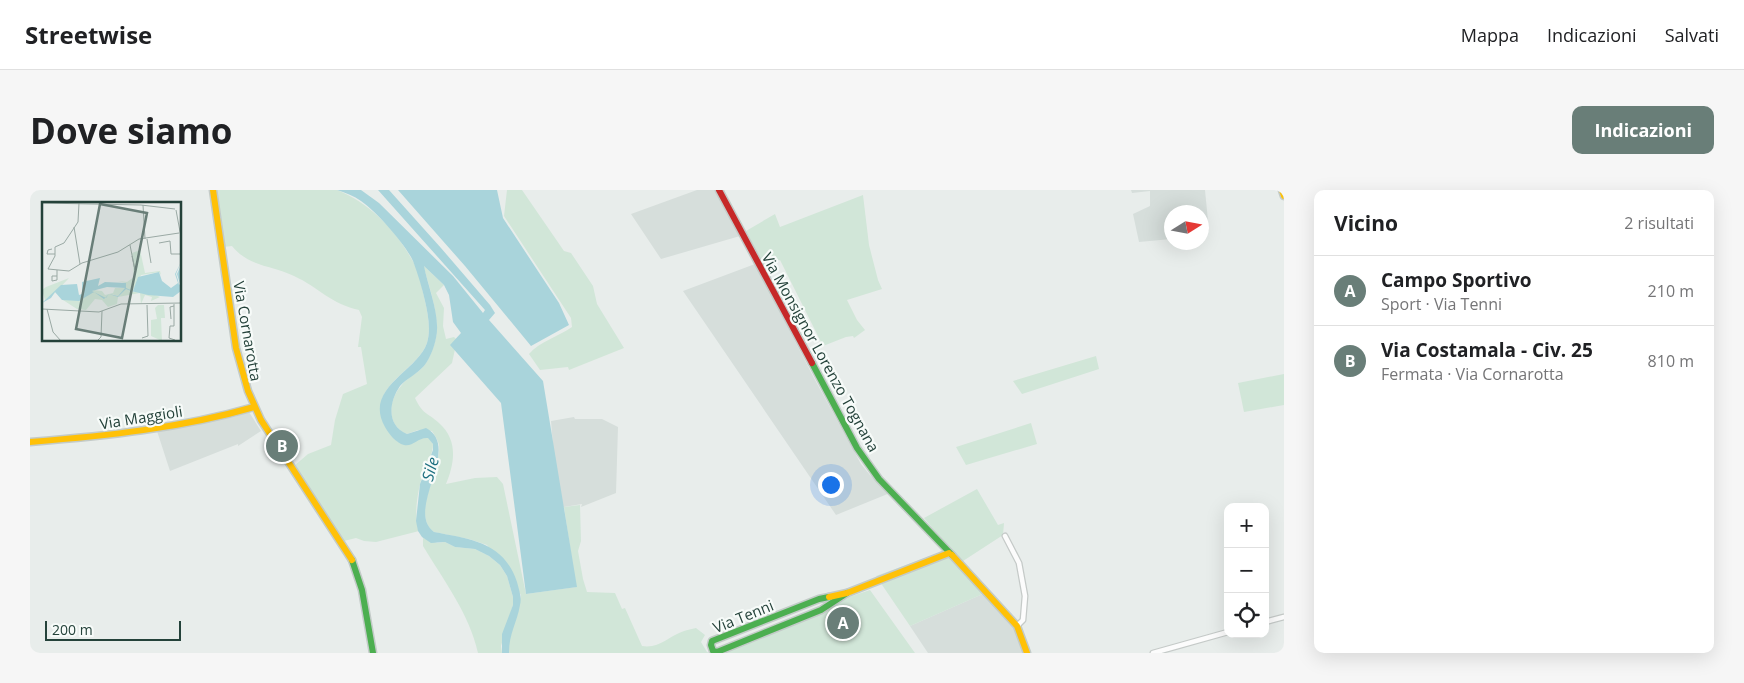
<!DOCTYPE html>
<html lang="it">
<head>
<meta charset="utf-8">
<style>
  :root { --surface:#fff; --page:#f6f6f6; --text:#202124; --muted:#757577; --line:#e0e0e0; --accent:#697e78 }
  body { margin:0; font-family:"Open Sans",sans-serif; background:var(--page); color:var(--text) }
  .controls { position:absolute; right:15px; bottom:15px; display:grid; overflow:hidden; border-radius:10px; box-shadow:0 5px 20px #0002 }
  .controls button { width:45px; height:45px; display:grid; place-items:center; padding:0; border:0; border-bottom:1px solid var(--line); background:var(--surface); color:var(--text); font:25px sans-serif }
  .compass { position:absolute; left:1134px; top:15px; width:45px; height:45px; border-radius:50%; background:var(--surface); box-shadow:0 5px 20px #0002; rotate:79deg }
  .scale { position:absolute; left:15px; bottom:12px; width:136px; box-sizing:border-box; padding-left:5px; border:2px solid #24423a; border-top:0; font-size:14px; line-height:18px; white-space:nowrap; color:#24423a; -webkit-text-stroke:4px #f7fbf9; paint-order:stroke }
  .you { position:absolute; left:800px; top:294px; width:18px; height:18px; margin:-12px; border:4px solid #fff; border-radius:50%; background:#1a73e8; box-shadow:0 0 0 8px #1a73e833 }
  .badge { display:grid; place-items:center; width:32px; height:32px; border-radius:50%; background:var(--accent); color:#fff; font-size:16px; font-weight:700 }
  .pin { position:absolute; translate:-50% -50%; border:2px solid #fff; box-shadow:0 1px 5px #0006 }
  .list { margin:0; padding:0; list-style:none }
  h2 { display:flex; justify-content:space-between; align-items:center; height:65px; margin:0; padding:0 20px; font-size:21px }
  h2 small { font-size:16px; font-weight:400; color:var(--muted) }
  .list li { display:grid; grid-template-columns:32px 1fr auto; gap:15px; align-items:center; box-sizing:border-box; height:70px; padding:0 20px; border-top:1px solid var(--line) }
  .list b { display:block; font-size:19px; white-space:nowrap }
  .list p { margin:0; font-size:16px; white-space:nowrap; color:var(--muted) }
  .list em { font-size:16px; font-style:normal; color:var(--muted) }
  .icon { flex:none; width:28px; height:28px; fill:none; stroke:currentColor; stroke-width:2; stroke-linecap:round; stroke-linejoin:round }
  .map { position:relative; flex:none; width:1254px; height:463px; overflow:hidden; border-radius:10px }
  header { display:flex; align-items:center; gap:30px; box-sizing:border-box; height:70px; padding:0 25px; background:var(--surface); border-bottom:1px solid var(--line) }
  header strong { font-size:24px }
  nav { display:flex; gap:28px; margin-inline-start:auto; font-size:18px }
  .intro { display:flex; align-items:center; justify-content:space-between; box-sizing:border-box; height:120px; padding:0 30px }
  h1 { margin:0; font-size:35px }
  .button { padding:12px 22px; border-radius:10px; background:var(--accent); color:#fff; font-size:18px; font-weight:700 }
  main { display:flex; gap:30px; padding:0 30px }
  aside { flex:1; background:var(--surface); border-radius:10px; box-shadow:0 5px 20px #0002 }
  .map>svg:first-child { display:block }
  .built { fill:#d6dedb }
  .green { fill:#d1e6d8 }
  .water { fill:#a9d4db }
  .lines { fill:none; stroke-linecap:round; stroke-linejoin:round }
  .street-casing { stroke:#c5cac8; stroke-width:7 }
  .fast-casing { stroke:#c3cbc8; stroke-width:9 }
  .slow-casing { stroke:#c3cbc8; stroke-width:9 }
  .jam-casing { stroke:#c3cbc8; stroke-width:9 }
  .street { stroke:#fcfcfc; stroke-width:4.5 }
  .fast { stroke:#4caf50; stroke-width:6 }
  .slow { stroke:#ffc107; stroke-width:6 }
  .jam { stroke:#c62828; stroke-width:6 }
  .labels { text-anchor:middle; dominant-baseline:central; stroke-width:4.5; stroke-linejoin:round; paint-order:stroke }
  .street-label { font-size:15px; fill:#24423a; stroke:#f7fbf9 }
  .water-label { font-size:16px; font-style:italic; fill:#1c6f80; stroke:#f7fbf9 }
  .inset-road { fill:none; stroke:#9aa9a4; stroke-width:1 }
  .view { fill:#697e78; fill-opacity:0.15; stroke:#697e78; stroke-width:2.5 }
  .inset-edge { fill:none; stroke:#24423a; stroke-width:2.5 }
</style>
</head>
<body>
<header>
<strong>Streetwise</strong>
<nav><a>Mappa</a><a>Indicazioni</a><a>Salvati</a></nav>
</header>
<div class="intro"><h1>Dove siamo</h1><a class="button">Indicazioni</a></div>
<main>
<div class="map">
<svg width="1254" height="463" viewBox="0 0 1254 463">
  <rect width="100%" height="100%" fill="#e8edeb"/>
  <path class="built" d="M667,0H685L710,46L631,69L601,24Z
    M1101,0H1175L1179,41L1172,43V22H1142L1141,49L1109,52L1103,24L1120,16V1L1102,3Z
    M725,74L784,188L831,274L840,285L860,303L806,325L653,101Z
    M219,222L231,241L208,256V254L140,281L127,241L204,227Z
    M544,227L545,229H572L588,237L586,303L551,317L552,314L528,318L521,231Z
    M955,403L984,436L995,463H898L880,436Z"/>
  <path class="green" d="M185,0H307C339,13 364,38 381,68C389,80 392,98 395,111C398,124 401,140 397,153C387,181 339,195 353,231C357,240 361,246 368,252C378,251 389,247 399,248L403,254C403,264 397,273 393,283C388,300 383,325 389,341L346,352L334,351L326,348L314,351L264,276L278,264L301,255L305,230L313,204L337,194L331,157H328L332,127L329,120C301,114 288,97 264,86C241,75 219,77 202,56L193,57Z
    M477,0H492L534,61L541,63L563,96L567,114L594,158L539,180L538,177L510,180L499,164C510,151 528,147 542,137L541,128L474,26Z
    M833,5L839,55L848,90L852,99L817,110L827,130L835,140L824,148L823,146L816,147L793,156L750,70L734,75L716,41L745,24L750,37Z
    M393,75L414,95L406,103L414,118L413,136L416,149L424,147L427,150L422,173L385,208C393,225 397,222 409,233C428,250 425,272 416,294L445,288L467,287L473,294L496,404L546,397L534,317L550,315L551,351L548,361L553,389L557,402L585,403L592,419L595,418L612,456C629,459 639,446 654,441C657,440 662,439 666,438L675,445L671,452L677,462L681,463H479V450L491,405L457,355L439,349L404,342C380,325 412,278 409,255C408,250 405,246 402,241L388,240L377,244C356,235 358,211 371,196C376,188 387,184 394,176C400,168 404,157 406,147C410,127 399,96 393,75Z
    M1066,166L1069,179L992,204L983,191Z
    M1254,184V215L1214,222L1208,193Z
    M1001,233L1007,254L936,275L926,257Z
    M947,299L968,335L974,333L973,345L933,371L915,353L894,328Z
    M393,348L407,353L415,352L425,357L445,359L459,366L470,375L477,386L483,407V415L471,456L472,463H448C439,423 414,391 393,356Z
    M914,361L955,403L880,436L846,386Z
    M840,400L885,463H691L804,412Z"/>
  <path class="water" d="M307,0H331L349,13L423,86L453,123L455,120L348,0H359L411,58L460,115L465,123L459,130L513,191L547,397L496,404L471,213L420,155L431,143L423,132L419,105L414,95L394,76C398,97 411,127 406,148C404,158 400,168 394,176C387,184 376,189 370,196C359,212 356,235 377,244L396,238C433,258 374,320 404,342C440,349 474,352 487,392C489,400 492,407 490,415C487,433 479,443 479,463H472V444L483,415V407L477,386L470,375L459,366L445,359L425,357L415,352L401,353L392,347L388,341L386,331L390,294L403,260V254L398,248C388,247 383,257 374,255C366,253 359,244 355,237C333,198 387,182 397,153C401,140 398,124 395,111C392,98 388,84 383,71C376,55 346,21 331,11C324,6 316,3 307,0Z
    M368,0H467L473,28L529,113L539,135L501,156L435,76Z"/>
  <g class="lines">
    <g class="street-casing">
      <path id="street" d="M975,346L989,373L995,406L993,430L987,436
        M1235,432L1254,427
        M1123,463L1198,442"/>
    </g>
    <g class="fast-casing">
      <path id="fast" d="M782,173L827,258L849,289L922,365
        M322,370L332,400L343,463
        M799,407L789,409L682,451L681,455L683,461L687,462L791,420L817,403"/>
    </g>
    <g class="slow-casing">
      <path id="slow" d="M183,0L206,158L218,201L231,230L322,370
        M1252,0L1254,6
        M0,252C75,246 152,238 224,217
        M922,365L987,436L997,463
        M799,407L817,403L919,363"/>
    </g>
    <g class="jam-casing">
      <path id="jam" d="M689,0L782,173"/>
    </g>
    <use href="#street" class="street"/>
    <use href="#fast" class="fast"/>
    <use href="#slow" class="slow"/>
    <use href="#jam" class="jam"/>
  </g>
  <g class="labels">
    <g class="street-label">
      <text transform="translate(218 141) rotate(80)">Via Cornarotta</text>
      <text transform="translate(791 162) rotate(61)">Via Monsignor Lorenzo Tognana</text>
      <text transform="translate(111 227) rotate(-9)">Via Maggioli</text>
      <text transform="translate(713 426) rotate(-22)">Via Tenni</text>
    </g>
    <g class="water-label">
      <text transform="translate(400 279) rotate(-74)">Sile</text>
    </g>
  </g>
  <g transform="translate(12 12)">
    <rect width="139" height="139" fill="#e8edeb"/>
    <path d="M98,48L103,71L117,69H118L119,73L117,70L99,73L91,89H88L113,93L118,95L109,99L110,95L103,93L99,102L98,91L76,95L84,86L76,94L69,92L76,95L75,102L66,105L60,98L53,97L44,108L35,107L21,98H39L52,88L60,89L63,93L71,91L73,86H84V81L76,79L85,80L92,75L90,51ZM27,76L8,96L3,98L0,88L4,85ZM116,103H122L123,116H119L120,139L109,134V118L115,117L113,106Z" fill="#d1e6d8"/>
    <path d="M139,60L134,72L136,78L137,83L138,82L135,72L139,63V89L131,95L106,93L89,89L84,87L76,95L67,92L62,97L52,90L37,99L20,98L13,90L9,96L0,101L19,83L35,82L37,93L40,92V80L58,76L56,84L63,80L84,81V86L91,89L96,75L117,70L120,79L129,86L136,81L133,72ZM65,85L83,86L76,94L67,92L64,96L50,89Z" fill="#a9d4db" fill-rule="evenodd"/>
    <path class="inset-road" d="M0,1L99,3L133,7M101,3L103,37M134,8L139,35M32,25L38,62M105,37L109,61M117,41L128,39L129,52H139M88,43L93,68L90,54M10,47L6,48L5,52H13M6,67L27,69L40,61L76,50L97,37L137,31M6,67L13,54V45L22,41L36,20L37,1M15,74H10V79L15,78V68M132,102V124H128L127,136L133,138M0,107L57,110L79,102L139,101M5,107L11,130L19,139M129,117L128,105L132,104M100,136L106,134L105,103M55,139L59,135L60,109"/>
    <path class="view" d="M58,2L105,11L80,136L34,127Z"/>
    <rect width="139" height="139" class="inset-edge"/>
  </g>
</svg>
<div class="controls">
<button>+</button>
<button>−</button>
<button><svg class="icon" aria-label="locate" viewBox="0 0 24 24"><circle cx="12" cy="12" r="6"/><path d="M12 2v4M12 18v4M2 12h4M18 12h4"/></svg></button>
</div>
<svg class="compass" viewBox="-18 -18 36 36"><path d="M0-13l5 13h-10z" fill="#e53935"/><path d="M0 13l5-13h-10z" fill="#757577"/></svg>
<div class="scale">200 m</div>
<div class="you"></div>
<div class="pin badge" style="left:813px;top:433px">A</div>
<div class="pin badge" style="left:252px;top:256px">B</div>
</div>
<aside>
<h2>Vicino<small>2 risultati</small></h2>
<ul class="list">
<li><span class="badge">A</span><div><b>Campo Sportivo</b><p>Sport · Via Tenni</p></div><em>210 m</em></li>
<li><span class="badge">B</span><div><b>Via Costamala - Civ. 25</b><p>Fermata · Via Cornarotta</p></div><em>810 m</em></li>
</ul>
</aside>
</main>
</body>
</html>
